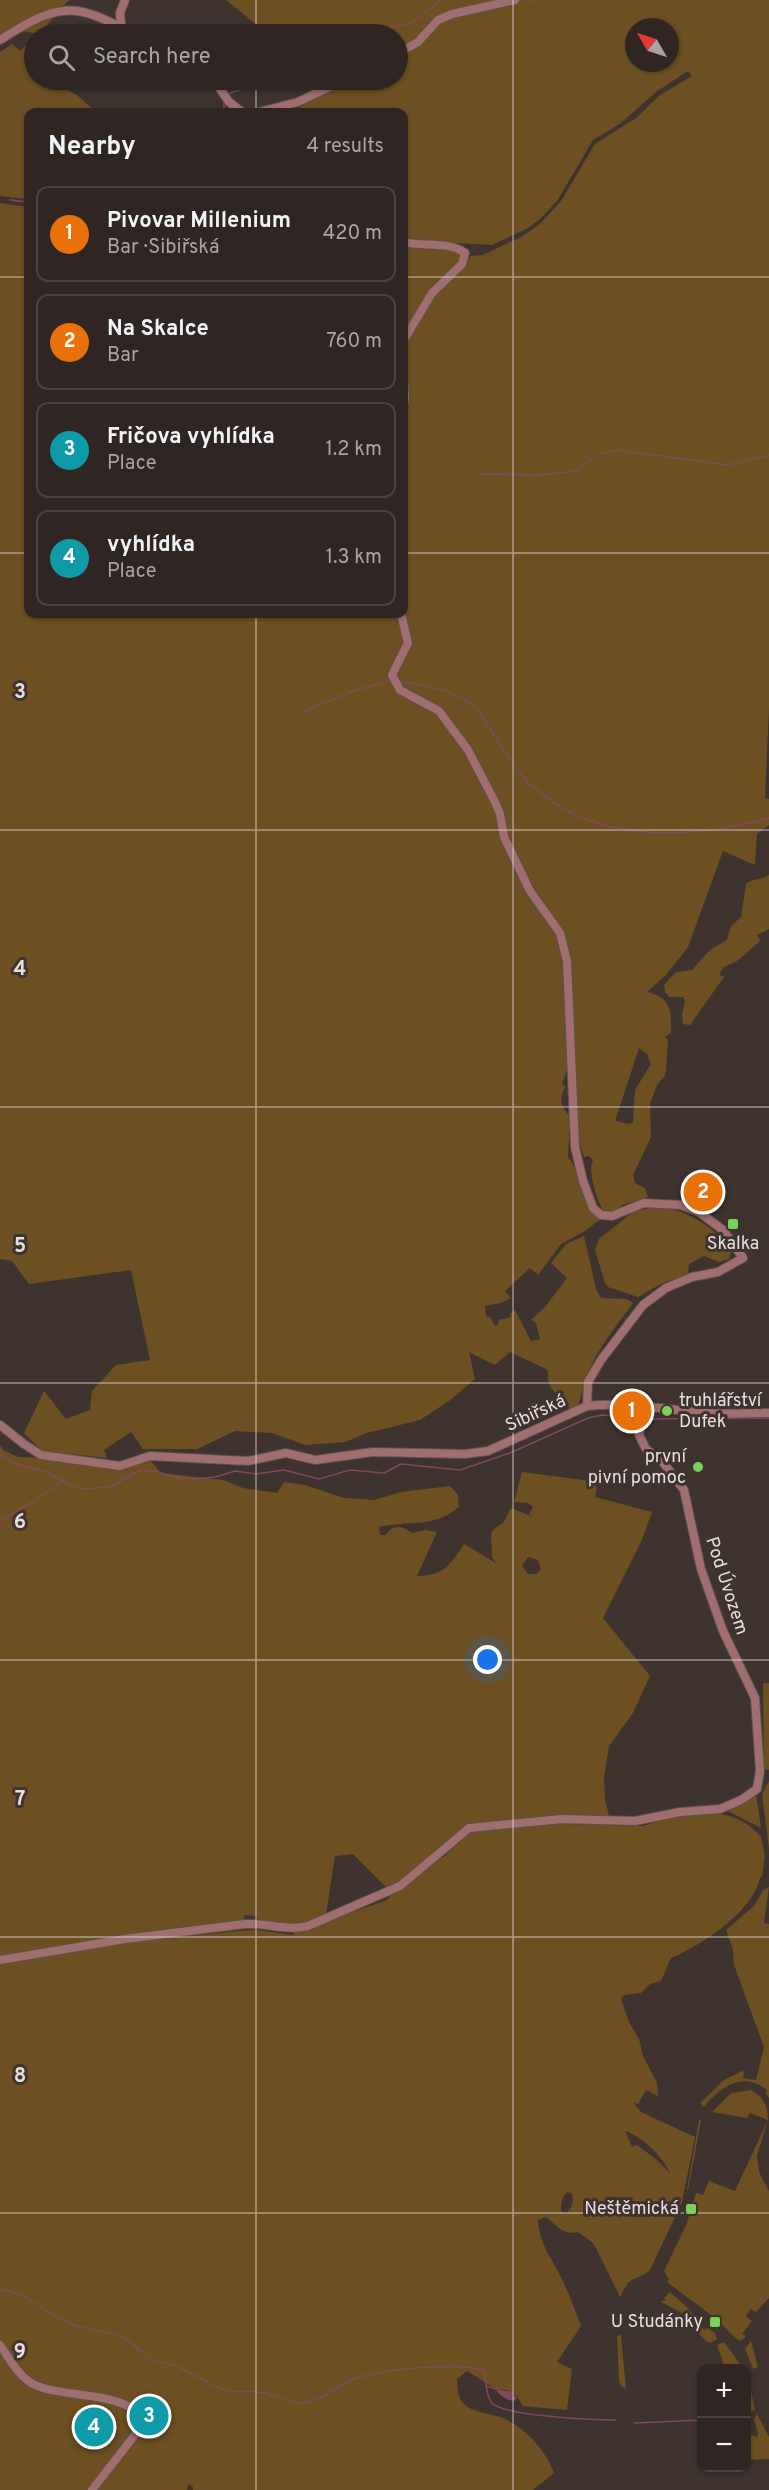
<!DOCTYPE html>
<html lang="en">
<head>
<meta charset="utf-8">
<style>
  :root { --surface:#2f2624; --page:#3b3231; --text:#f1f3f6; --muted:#a7a5a6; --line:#4a4341; --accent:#d6ab8b }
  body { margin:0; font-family:Overpass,sans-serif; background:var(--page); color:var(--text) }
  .controls { position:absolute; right:18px; bottom:18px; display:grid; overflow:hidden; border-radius:12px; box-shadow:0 2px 4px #0004 }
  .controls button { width:54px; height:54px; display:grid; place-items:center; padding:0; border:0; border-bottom:2px solid var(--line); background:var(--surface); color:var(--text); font:30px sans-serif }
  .compass { position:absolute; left:625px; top:18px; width:54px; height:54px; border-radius:50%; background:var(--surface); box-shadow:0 2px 4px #0004; rotate:309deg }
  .you { position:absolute; left:488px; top:1660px; width:21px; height:21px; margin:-15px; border:4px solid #fff; border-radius:50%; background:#1a73e8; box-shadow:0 0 0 9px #1a73e833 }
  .badge { display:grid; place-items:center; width:39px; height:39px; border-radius:50%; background:var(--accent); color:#fff; font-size:20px; font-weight:700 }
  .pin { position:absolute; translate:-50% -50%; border:3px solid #fff; box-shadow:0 2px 6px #0006 }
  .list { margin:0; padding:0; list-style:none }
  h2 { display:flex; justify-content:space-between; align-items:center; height:78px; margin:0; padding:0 24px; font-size:26px }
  h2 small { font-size:20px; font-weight:400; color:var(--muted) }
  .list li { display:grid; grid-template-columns:39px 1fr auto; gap:18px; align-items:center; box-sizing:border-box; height:96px; margin:0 12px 12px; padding:0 12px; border:2px solid var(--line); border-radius:12px }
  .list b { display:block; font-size:22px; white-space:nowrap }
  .list p { margin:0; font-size:20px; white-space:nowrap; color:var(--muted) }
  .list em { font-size:20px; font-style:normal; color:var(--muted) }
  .icon { flex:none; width:33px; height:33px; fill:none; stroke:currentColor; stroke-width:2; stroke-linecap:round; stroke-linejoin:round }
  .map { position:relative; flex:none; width:769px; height:2490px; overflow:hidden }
  .search { position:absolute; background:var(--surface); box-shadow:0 2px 4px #0004; left:24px; top:24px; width:384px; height:66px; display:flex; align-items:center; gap:15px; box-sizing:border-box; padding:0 21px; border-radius:33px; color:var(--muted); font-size:22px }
  .panel { position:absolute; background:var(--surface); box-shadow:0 2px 4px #0004; left:24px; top:108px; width:384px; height:510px; border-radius:12px }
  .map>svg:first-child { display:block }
  .green { fill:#6c5021; fill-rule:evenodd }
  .water { fill:#81485e }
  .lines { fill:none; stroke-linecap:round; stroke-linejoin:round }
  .stream { stroke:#81485e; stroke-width:1.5 }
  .secondary-casing { stroke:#5b524f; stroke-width:10 }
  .secondary { stroke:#a16e70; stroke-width:8 }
  .grid { fill:none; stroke:#e7dfdd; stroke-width:1.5; stroke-opacity:0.55 }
  .poi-dot { fill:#79d158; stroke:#3f3330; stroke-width:2 }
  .labels { text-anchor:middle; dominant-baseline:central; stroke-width:6; stroke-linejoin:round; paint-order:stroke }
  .poi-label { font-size:18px; fill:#e7dfdd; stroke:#3f3330; text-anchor:end }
  .street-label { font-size:18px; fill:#e7dfdd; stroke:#3f3330 }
  .grid-label { font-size:20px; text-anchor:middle; font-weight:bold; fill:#e7dfdd; stroke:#3f3330; stroke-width:6; stroke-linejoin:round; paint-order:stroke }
</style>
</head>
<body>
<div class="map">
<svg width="769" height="2490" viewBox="0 0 769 2490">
  <rect width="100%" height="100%" fill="#3f3330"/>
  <path class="green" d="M0,0H69L39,34L9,29L0,35Z
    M226,0H769V708L765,798L769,799V825L757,834L755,865L723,851L688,947L666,975L647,992C672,998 671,1010 671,1033L665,1037L668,1040L666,1071L664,1077L657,1085L650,1104L651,1137L633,1175L635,1183L645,1188L648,1197L622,1205L617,1211H603C597,1199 587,1171 593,1160L589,1156L584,1157L580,1146L578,1147L563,932L532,889L526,874L513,851L470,748L450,719L440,709L402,687L395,675L411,644L404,604V409L408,401C408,384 402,368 404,350C406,321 452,277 471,256L483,255L521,237L539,225L561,201L595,144L636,118L660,95L692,76L688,71L656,92L621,123L593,140L557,201L540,219L528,228L492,245L404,240V112H296L298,108L353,80H398V58L417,46L411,40L398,49V34H270L272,33L263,24L257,25ZM634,27H670V63H634ZM639,1048L647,1054L651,1064L635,1090L633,1122L630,1124L615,1121Z
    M32,40L34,44V80H52L78,96L96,112H28V199L0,196V52L12,44L20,51Z
    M0,203L28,207V614H396L401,632H404L406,643L391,680L399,692L437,713L466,751L494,805L527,892L558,935L565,961L569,1065L562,1083L566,1087C558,1097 561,1108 570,1116L568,1157C584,1176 579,1203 602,1218L585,1231L561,1244L538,1275L530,1268L505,1291L511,1298L501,1303L485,1306L486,1316L491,1318L494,1325H498L499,1320L511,1317L510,1314L515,1310L531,1341L540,1339L536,1323L531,1320L545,1307L567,1278L551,1263L566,1244L584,1236L596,1289L601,1298L627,1299L633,1303C607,1339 588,1359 579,1404L570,1410L564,1396L559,1397C550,1388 547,1383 548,1371L544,1368L510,1352L495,1365L469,1352L475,1379L449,1401L420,1420L367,1433L345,1442L305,1445L272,1433L235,1431L197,1449H143L131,1432L104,1450L107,1458L42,1451L24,1433L44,1391L66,1419L90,1410L92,1391L116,1365L150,1360L131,1270L29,1284L12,1261L0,1259Z
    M404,244L461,253L462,257L460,262L431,287L404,334Z
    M769,875V929L757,935L760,941L737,961L724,967L719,974L724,977L690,1025L683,1024L682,1015L685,1000L683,997H669L665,992L664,985L676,972L692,970L710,950L727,940L731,926L741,917L746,884C752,879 762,880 769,875Z
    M654,1207C687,1208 711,1226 732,1249L729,1259L719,1262L704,1256L689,1264L688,1274L661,1284L638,1297L608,1287L605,1283L595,1250L599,1239L633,1212Z
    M0,1445L3,1450L18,1457L38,1458L117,1470L150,1460L161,1473L223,1480L243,1488L277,1493L284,1482L305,1485L344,1498L374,1500L401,1492L450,1486L458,1495L459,1507C434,1529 408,1520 379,1527L380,1535H385L392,1528L401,1527L413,1533L425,1530L437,1532L417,1576C445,1575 449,1566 464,1544L496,1563L492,1557L491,1533L494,1529L504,1522L511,1508L533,1517L529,1514L533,1507L528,1503L514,1502L522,1472L591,1481L597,1487L595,1497L652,1512L641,1542L603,1618L650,1676L633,1713L609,1746L604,1778L605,1799L609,1816H561L457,1833L398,1884L388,1889L353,1854L335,1856L326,1915C300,1925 286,1926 258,1920L256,1916L245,1915L243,1920L234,1922L167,1929L0,1956ZM528,1557L538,1560L541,1569L536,1574H528L522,1566Z
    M763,1683H769V1770L764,1769Z
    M769,1781V1849L762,1794Z
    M756,1794L761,1828L724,1809Z
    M688,1812C716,1812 741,1813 761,1837L765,1856L762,1877H760C754,1911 701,1946 671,1958L661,1981L650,1984L641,1993L624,1995L621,1999L629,2022L639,2039L643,2056L657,2083L658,2096L646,2090L638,2104L633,2102L641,2112L695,2137L682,2202L650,2270C644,2277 635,2276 628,2283C625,2287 623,2292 620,2297L596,2248L592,2242L578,2232C564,2236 556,2225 546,2217L538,2220C539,2243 551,2257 561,2277C569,2293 575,2310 581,2326L557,2362L572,2369L567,2410L523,2406L516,2395L506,2390L496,2389L467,2371L457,2379C458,2388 457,2398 465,2405C473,2412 490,2414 500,2417C524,2426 545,2449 554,2473L533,2490H193V2487L188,2484L187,2490H0V1964L124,1943L238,1931L256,1930L293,1935L295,1932L387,1900L391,1895L406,1887L439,1857L442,1858L472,1831L562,1824L643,1826ZM625,2131C643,2137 662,2156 670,2173L657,2160L637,2145L632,2147ZM568,2192L572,2194C574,2200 572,2209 566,2213L561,2211C561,2203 562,2196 568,2192Z
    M769,1887L764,1923L769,1924V2098L766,2094L767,2090C743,2071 721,2086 704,2107L700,2103L724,2080L742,2071L744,2072L743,2078L756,2080L764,2047L734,1965L733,1949L726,1930L754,1906L763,1890Z
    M751,2090L761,2097L767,2108L768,2120L757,2155L759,2172L769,2191V2298L756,2312L750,2309L746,2316L752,2321L742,2334L745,2335V2338L739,2341L715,2318L667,2282L669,2279L664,2271L687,2223L696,2193L703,2195L709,2181L735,2191L768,2120L750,2113L747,2118L712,2112L731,2093Z
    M699,2120H701L688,2190H687Z
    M670,2292L688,2308L704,2330L707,2328L715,2333L717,2339L712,2342H707L696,2331L697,2328L682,2313L661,2302L663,2300L667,2301L664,2298Z
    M621,2335L626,2389L621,2386L619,2380L617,2336Z
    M751,2341L758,2367L753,2369L745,2349Z
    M724,2342L743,2368H725L717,2345Z
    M750,2386L755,2410L747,2413V2388Z
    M757,2414L769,2437V2459L747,2460V2434L757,2437L758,2433L754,2419Z"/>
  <path class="water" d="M496,2389L512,2392L517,2398L514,2401C507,2400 499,2396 496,2389Z"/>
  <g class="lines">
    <path class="stream" d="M524,0H536
      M354,34L366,30L371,31L411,23L441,0
      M228,94L267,80
      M224,112V102
      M10,200L28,202
      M479,474L539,475L575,471L599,454L617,450L728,465L769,455
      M400,681C425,686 461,690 479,712C493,731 504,754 519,772C581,845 685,841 769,818
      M302,712L353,691L392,680
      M645,1419L769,1418
      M0,1454L10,1462L46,1472L77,1488L84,1489L110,1487L139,1471H155L174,1477L195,1479L215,1477L235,1471L256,1474L284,1470L319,1479L350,1470L384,1473L401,1464L460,1470L510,1453L588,1418L602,1415L640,1418
      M0,1521L34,1501L62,1481
      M0,2290C27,2292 42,2310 64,2321C83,2331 106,2329 125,2339C134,2343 138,2350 146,2356C155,2362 170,2363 180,2368C195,2374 209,2385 225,2390C238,2394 252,2390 265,2393C275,2396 285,2401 296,2403C317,2405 331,2389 349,2381C376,2369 456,2362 483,2370C487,2380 485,2393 491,2402C500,2416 596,2420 616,2420
      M487,2386L496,2389
      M634,2423L702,2420
      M746,2428H747"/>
    <g class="secondary-casing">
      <path id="secondary" d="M121,24L120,13L125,0
        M0,40C56,4 74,0 132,34
        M398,53L418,42L438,20L452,14L515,0
        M214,80L229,102L242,112
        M259,112L298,102L344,80
        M404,242C422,247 449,241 465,253L462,264L432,293L404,340
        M404,380L405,400L404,404
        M401,614L408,643L392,675L400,690L439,711L468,750L496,804L500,814L504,837L530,891L560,933L567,961L575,1147L583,1181L593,1208L601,1215L612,1216L644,1203L681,1205L699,1212L723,1230L743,1258L718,1272L692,1277L666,1288L643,1305L601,1360L588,1382L587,1406
        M0,1425L24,1444L41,1455L120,1466L150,1456L248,1461L286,1453L315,1460L373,1452L465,1454L488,1451L587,1406C624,1402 657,1408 694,1412C719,1415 744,1413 769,1413
        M0,1960L125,1939L245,1924C267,1923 286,1931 308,1926L400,1886L469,1828L562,1819L635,1821L680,1812L720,1809L741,1800L757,1789L760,1771L755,1698L723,1631L701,1569L684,1490L662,1461L646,1449L639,1435L645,1405
        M0,2345C10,2359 18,2376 33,2384C60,2398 118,2391 141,2415V2425L138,2431L92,2490"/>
    </g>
    <use href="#secondary" class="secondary"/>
  </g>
  <path class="grid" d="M256,0V34M513,0V2490M256,80V112M0,277H28M404,277H769M0,553H28M404,553H769M256,614V2490M0,830H769M0,1107H769M0,1383H769M0,1660H769M0,1937H769M0,2213H769"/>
  <g class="poi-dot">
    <rect x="727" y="1218" width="12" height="12" rx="3"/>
    <circle cx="667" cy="1411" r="6"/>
    <circle cx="698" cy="1467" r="6"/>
    <rect x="685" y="2203" width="12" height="12" rx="3"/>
    <rect x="709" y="2316" width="12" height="12" rx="3"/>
  </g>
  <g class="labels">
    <g class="poi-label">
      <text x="733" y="1244" text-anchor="middle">Skalka</text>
      <text x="679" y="1401" text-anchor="start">truhlářství<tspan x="679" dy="21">Dufek</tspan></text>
      <text x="686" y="1457">první<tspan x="686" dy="21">pivní pomoc</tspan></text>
      <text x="679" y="2209">Neštěmická</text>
      <text x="703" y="2322">U Studánky</text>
    </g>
    <g class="street-label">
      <text transform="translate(536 1414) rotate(-25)">Sibiřská</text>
      <text transform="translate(726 1586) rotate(72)">Pod Úvozem</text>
    </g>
  </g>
  <g class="grid-label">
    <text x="20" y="698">3</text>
    <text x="20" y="975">4</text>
    <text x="20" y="1252">5</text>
    <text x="20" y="1528">6</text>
    <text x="20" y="1805">7</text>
    <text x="20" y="2082">8</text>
    <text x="20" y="2358">9</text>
  </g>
</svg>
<div class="controls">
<button>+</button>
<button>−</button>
</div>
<svg class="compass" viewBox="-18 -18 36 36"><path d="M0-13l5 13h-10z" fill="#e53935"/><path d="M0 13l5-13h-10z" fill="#a7a5a6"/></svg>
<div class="you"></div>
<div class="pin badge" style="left:632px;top:1411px;background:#e8710a">1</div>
<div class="pin badge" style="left:703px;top:1192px;background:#e8710a">2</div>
<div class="pin badge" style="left:149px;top:2416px;background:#0f9aa8">3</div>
<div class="pin badge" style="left:94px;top:2427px;background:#0f9aa8">4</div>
<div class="search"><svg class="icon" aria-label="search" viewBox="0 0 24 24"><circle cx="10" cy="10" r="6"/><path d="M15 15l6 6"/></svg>Search here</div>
<section class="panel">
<h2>Nearby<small>4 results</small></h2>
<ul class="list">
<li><span class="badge" style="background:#e8710a">1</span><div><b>Pivovar Millenium</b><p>Bar · Sibiřská</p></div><em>420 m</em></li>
<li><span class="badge" style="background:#e8710a">2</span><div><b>Na Skalce</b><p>Bar</p></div><em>760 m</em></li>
<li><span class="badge" style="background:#0f9aa8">3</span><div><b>Fričova vyhlídka</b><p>Place</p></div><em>1.2 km</em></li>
<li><span class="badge" style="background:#0f9aa8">4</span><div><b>vyhlídka</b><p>Place</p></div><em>1.3 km</em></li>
</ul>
</section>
</div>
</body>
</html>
